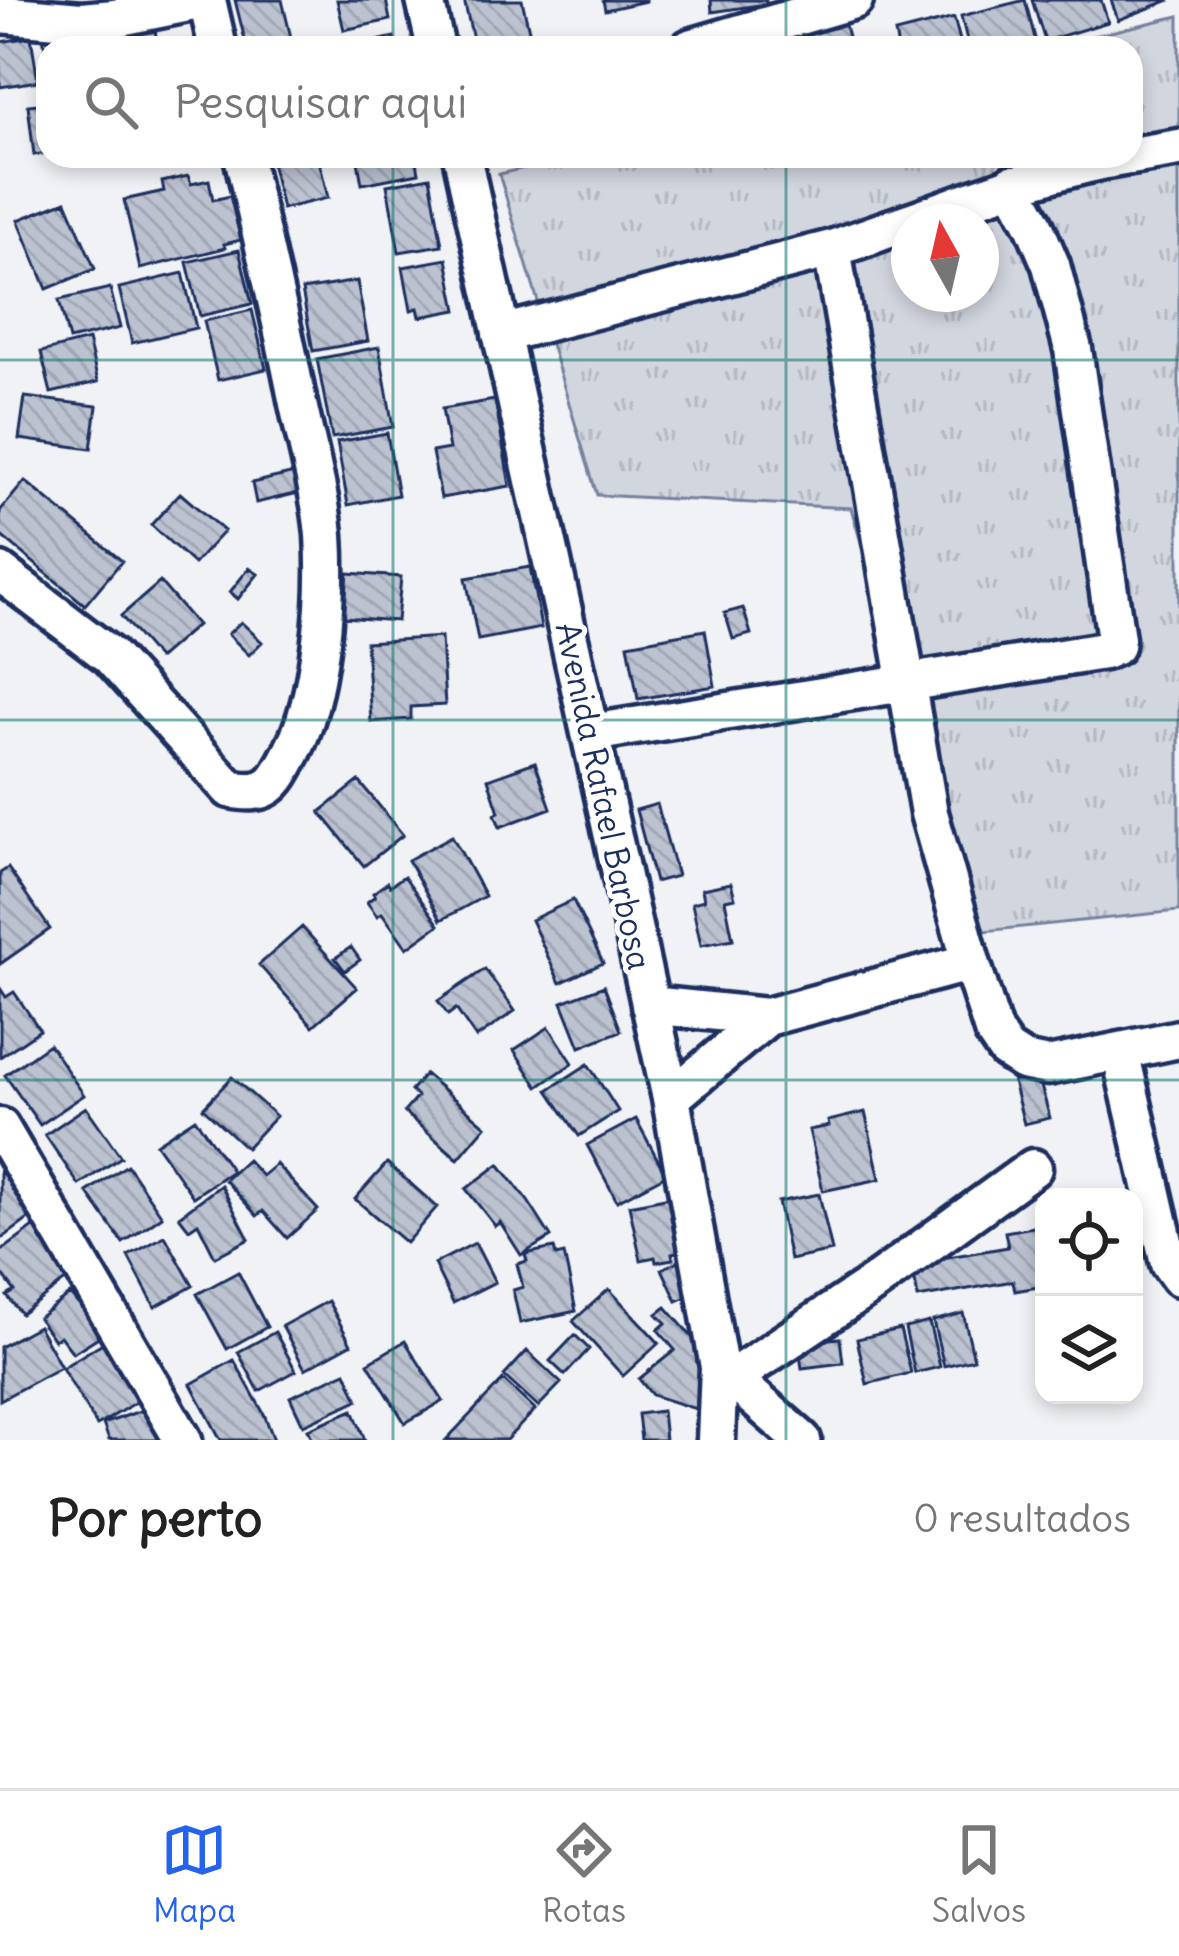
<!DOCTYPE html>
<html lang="pt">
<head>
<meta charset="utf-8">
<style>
  :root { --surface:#fff; --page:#f2f2f2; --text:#222; --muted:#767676; --line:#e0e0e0; --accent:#2563eb }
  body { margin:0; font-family:Delius,sans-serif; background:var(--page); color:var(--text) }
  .controls { position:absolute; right:36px; bottom:36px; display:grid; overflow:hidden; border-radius:24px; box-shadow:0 6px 18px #0003 }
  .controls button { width:108px; height:108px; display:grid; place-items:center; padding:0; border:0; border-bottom:3px solid var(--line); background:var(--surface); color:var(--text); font:60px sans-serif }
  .compass { position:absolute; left:891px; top:204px; width:108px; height:108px; border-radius:50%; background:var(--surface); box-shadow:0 6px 18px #0003; rotate:352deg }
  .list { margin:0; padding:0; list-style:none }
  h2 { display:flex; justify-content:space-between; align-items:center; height:156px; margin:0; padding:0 48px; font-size:51px }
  h2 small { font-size:39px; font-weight:400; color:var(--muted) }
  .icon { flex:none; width:66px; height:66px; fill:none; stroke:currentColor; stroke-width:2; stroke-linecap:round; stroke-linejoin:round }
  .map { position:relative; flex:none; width:1179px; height:1440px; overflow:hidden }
  .search { position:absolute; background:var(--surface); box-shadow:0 6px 18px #0003; left:36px; right:36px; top:36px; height:132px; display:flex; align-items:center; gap:30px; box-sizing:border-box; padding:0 42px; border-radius:36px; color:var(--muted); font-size:45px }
  .sheet { height:348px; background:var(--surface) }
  nav { display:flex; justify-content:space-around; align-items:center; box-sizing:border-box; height:168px; border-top:3px solid var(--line); background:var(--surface); font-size:33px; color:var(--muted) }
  nav a { display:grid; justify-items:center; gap:6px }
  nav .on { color:var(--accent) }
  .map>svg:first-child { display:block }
  .grass { fill:url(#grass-tufts); stroke:#76829e; stroke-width:3; fill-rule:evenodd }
  .building { fill:url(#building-back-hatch); stroke:#1b2f5e; stroke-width:3 }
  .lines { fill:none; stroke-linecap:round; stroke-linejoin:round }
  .minor-casing { stroke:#1b2f5e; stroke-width:45 }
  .minor { stroke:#fff; stroke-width:36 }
  .grid { fill:none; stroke:#0f766e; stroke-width:3; stroke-opacity:0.55 }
  .labels { text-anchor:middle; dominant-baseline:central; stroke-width:10; stroke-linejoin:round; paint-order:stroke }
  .street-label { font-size:33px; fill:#1b2f5e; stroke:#fff }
</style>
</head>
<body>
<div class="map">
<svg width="1179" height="1440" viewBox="0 0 1179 1440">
  <defs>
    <pattern id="grass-tufts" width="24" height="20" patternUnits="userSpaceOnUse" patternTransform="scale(3)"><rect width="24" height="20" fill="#d2d6df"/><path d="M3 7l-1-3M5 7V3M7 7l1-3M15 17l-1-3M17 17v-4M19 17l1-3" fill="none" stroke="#b4b8c2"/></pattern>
    <pattern id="building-back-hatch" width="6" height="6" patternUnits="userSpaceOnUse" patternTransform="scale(3)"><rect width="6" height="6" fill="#bcc2d0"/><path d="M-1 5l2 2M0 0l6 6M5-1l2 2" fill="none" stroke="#a1a7b5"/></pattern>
  </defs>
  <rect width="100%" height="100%" fill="#f1f2f5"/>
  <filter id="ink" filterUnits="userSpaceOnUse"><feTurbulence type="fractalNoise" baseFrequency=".00833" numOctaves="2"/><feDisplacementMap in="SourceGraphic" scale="24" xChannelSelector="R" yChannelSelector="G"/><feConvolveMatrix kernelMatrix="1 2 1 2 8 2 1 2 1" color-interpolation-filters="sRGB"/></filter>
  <g filter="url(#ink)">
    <path class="grass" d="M1179,16V911L974,932L851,508L597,495L499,174L576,156H1131V48H1042ZM909,222H981V294H909Z"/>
    <path class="building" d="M235,0H282L292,42L269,48H247Z
      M337,0H386L390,20L344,30Z
      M464,0H522L533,48H475Z
      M603,0H646V1L605,10Z
      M711,0H766V4L712,12Z
      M1025,0L1037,46L969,48L961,16Z
      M1032,0H1101L1108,22L1045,41Z
      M1111,0H1170L1118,20Z
      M154,18L157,48H111L108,23Z
      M843,18L851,48H802L798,31Z
      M954,18L962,48H898L895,33Z
      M90,23L94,48H48V68L42,30Z
      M31,37L38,81L0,87V42Z
      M394,37L397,48H347Z
      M48,103V153L34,155L28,105Z
      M270,156H318L328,198L282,209Z
      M357,156H416L419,173L362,184Z
      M188,176L191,184L209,180L213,200L230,196L241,240L224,244L225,248L140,269L124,200L164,191L162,182Z
      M430,177L442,245L399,252L387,185Z
      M66,201L95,269L47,289L18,220Z
      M239,250L252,304L200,316L187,262Z
      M447,259L457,310L420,317L418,308L411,310L403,267Z
      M183,273L196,328L132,343L119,288Z
      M357,281L368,341L313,351L302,290Z
      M110,288L120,328L69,340L59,300Z
      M252,310L266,369L218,380L204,321Z
      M88,340L98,382L51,393L41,352Z
      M379,347L393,427L332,438L317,359Z
      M25,397L97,406L91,449L19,439Z
      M495,400L510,486L441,498L432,452L449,449L442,409Z
      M387,433L398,495L348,505L337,442Z
      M303,471L307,491L256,503L252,483Z
      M25,481L122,561L85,605L0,535V511Z
      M180,493L224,531L194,564L151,525Z
      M530,567L541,628L478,640L466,578Z
      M249,568L258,574L238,599L230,592Z
      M348,573L401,577L397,621L344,617Z
      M160,582L197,625L158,659L121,616Z
      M743,608L751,634L733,639L725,613Z
      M241,622L262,642L249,655L228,634Z
      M705,630L715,686L638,699L628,644Z
      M441,637L445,705L411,707V719L371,722L366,642Z
      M535,762L551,808L500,827L495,814L499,812L488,779Z
      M359,781L403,835L364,866L320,812Z
      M657,804L677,876L655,882L636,810Z
      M452,836L485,896L441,920L408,860Z
      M8,868L50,929L0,964V873Z
      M404,876L439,925L407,948L382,913L377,916L367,902L375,896L373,893L388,882L390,886Z
      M731,883L735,898L725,900L733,939L701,945L692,903L704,900L702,889Z
      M573,900L603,963L560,983L531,920Z
      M302,927L357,988L313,1026L259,965Z
      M351,947L360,960L345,971L335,958Z
      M485,969L515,1011L476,1038L456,1009L448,1015L438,1001Z
      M604,986L621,1031L580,1047L562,1002Z
      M0,988L6,997L14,992L40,1030L0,1057Z
      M549,1027L573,1063L538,1087L514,1050Z
      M49,1044L84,1095L40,1125L5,1075Z
      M588,1064L618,1111L579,1136L548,1090Z
      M1037,1072L1050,1118L1024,1124L1012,1078Z
      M425,1074L486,1126L458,1159L404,1112L417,1097L411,1091Z
      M232,1077L276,1116L246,1148L203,1108Z
      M86,1107L121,1157L79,1185L45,1135Z
      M865,1112L880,1179L823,1191L809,1130L829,1126L828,1121Z
      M195,1118L232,1171L193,1197L156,1144Z
      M636,1119L666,1175L617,1201L587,1145Z
      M247,1160L262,1176L276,1164L318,1210L287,1238L263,1211L257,1216L225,1180Z
      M387,1163L437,1207L406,1243L355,1199Z
      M499,1164L528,1201L551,1237L521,1255L500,1222L495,1226L466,1189Z
      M127,1165L162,1216L123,1243L87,1192Z
      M0,1170L34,1215L0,1240Z
      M221,1185L249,1239L215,1257L198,1223L189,1229L179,1216Z
      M819,1194L832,1251L790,1260L778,1202Z
      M670,1197L682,1251L672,1253L673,1259L656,1262L655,1257L641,1260L629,1205Z
      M38,1224L75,1274L21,1314L7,1296L15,1291L0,1271V1252Z
      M1044,1225V1286L1015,1291L1013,1281L918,1298L912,1263L1008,1247L1005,1232Z
      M165,1236L193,1286L155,1307L128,1256Z
      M475,1243L495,1282L453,1303L434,1264Z
      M554,1248L556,1256L564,1254L576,1311L520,1323L513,1290L523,1287L517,1264L527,1261L525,1254Z
      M687,1257L702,1290L677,1301L662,1269Z
      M238,1272L267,1327L227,1349L197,1294Z
      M609,1289L659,1343L623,1376L573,1321Z
      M70,1294L77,1303L86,1296L111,1329L73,1353L60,1336L54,1340L38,1318Z
      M328,1301L351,1344L305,1369L282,1326Z
      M666,1307L691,1336L698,1330L705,1412L652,1395L639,1379L675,1350L658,1330L666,1323L657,1314Z
      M963,1313L974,1359L944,1366L933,1321Z
      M929,1322L940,1367L915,1373L905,1328Z
      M38,1326L61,1367L0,1400V1347Z
      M900,1329L911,1373L867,1384L857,1339Z
      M275,1332L296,1371L259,1391L238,1352Z
      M575,1335L589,1349L565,1375L550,1361Z
      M840,1338L843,1363L802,1368L798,1342Z
      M109,1339L144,1397L97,1426L62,1368Z
      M405,1341L443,1401L405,1423L368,1363Z
      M527,1351L561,1383L538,1407L504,1376Z
      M234,1360L264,1414L274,1440H221L191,1384Z
      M346,1372L358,1400L303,1425L290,1397Z
      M503,1380L535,1410L506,1440H446Z
      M157,1405L170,1440H109L103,1424Z
      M353,1410L365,1440H313L308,1429Z
      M662,1411L665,1440H641L638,1414Z"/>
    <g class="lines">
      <g class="minor-casing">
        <path id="minor" d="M207,0L218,48
          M425,0L436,48
          M0,14L81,21L115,18L203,0
          M690,48L854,0
          M462,156L671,1098L719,1367L716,1440
          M1131,156L1179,148
          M909,222C983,196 1052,168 1129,156
          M832,249L929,813L971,962L993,1031L1006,1050L1023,1061L1048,1066L1179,1039
          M501,334L832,249L909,222
          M0,572L110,656L230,789C270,797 275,784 292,752C321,696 328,598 324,535C320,490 306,443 297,399C281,318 262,237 243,156
          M591,733L1104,651L1115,646L1116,639L1073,349L1051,265L1034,225L1012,184
          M650,1005L767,1017L971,962
          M1120,1051L1169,1263L1179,1277
          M671,1098L767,1017
          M0,1127L183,1440
          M719,1367L802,1440
          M732,1378L873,1284L1033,1168"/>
      </g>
      <use href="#minor" class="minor"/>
    </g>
  </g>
  <path class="grid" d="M393,0V48M786,0V48M393,156V1440M786,156V1440M0,360H1179M0,720H1179M0,1080H1179"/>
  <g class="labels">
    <g class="street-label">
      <text transform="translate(604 796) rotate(78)">Avenida Rafael Barbosa</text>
    </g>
  </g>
</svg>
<div class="controls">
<button><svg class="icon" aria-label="locate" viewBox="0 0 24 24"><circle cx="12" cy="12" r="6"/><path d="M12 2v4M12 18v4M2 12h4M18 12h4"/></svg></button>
<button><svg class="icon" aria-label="layers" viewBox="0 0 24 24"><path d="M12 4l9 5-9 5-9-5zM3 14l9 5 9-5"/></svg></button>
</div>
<svg class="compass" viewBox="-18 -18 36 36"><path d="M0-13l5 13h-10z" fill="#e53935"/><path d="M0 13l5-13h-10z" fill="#767676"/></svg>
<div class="search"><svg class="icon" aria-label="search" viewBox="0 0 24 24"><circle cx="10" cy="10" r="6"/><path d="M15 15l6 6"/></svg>Pesquisar aqui</div>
</div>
<section class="sheet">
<h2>Por perto<small>0 resultados</small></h2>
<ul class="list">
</ul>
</section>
<nav>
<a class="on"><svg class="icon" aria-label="map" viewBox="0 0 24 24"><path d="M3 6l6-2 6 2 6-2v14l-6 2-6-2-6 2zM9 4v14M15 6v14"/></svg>Mapa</a>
<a><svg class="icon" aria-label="directions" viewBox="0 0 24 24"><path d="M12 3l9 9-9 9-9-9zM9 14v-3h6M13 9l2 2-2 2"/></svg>Rotas</a>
<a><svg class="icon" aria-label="saved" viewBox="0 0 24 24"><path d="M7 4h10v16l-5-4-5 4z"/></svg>Salvos</a>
</nav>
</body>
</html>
